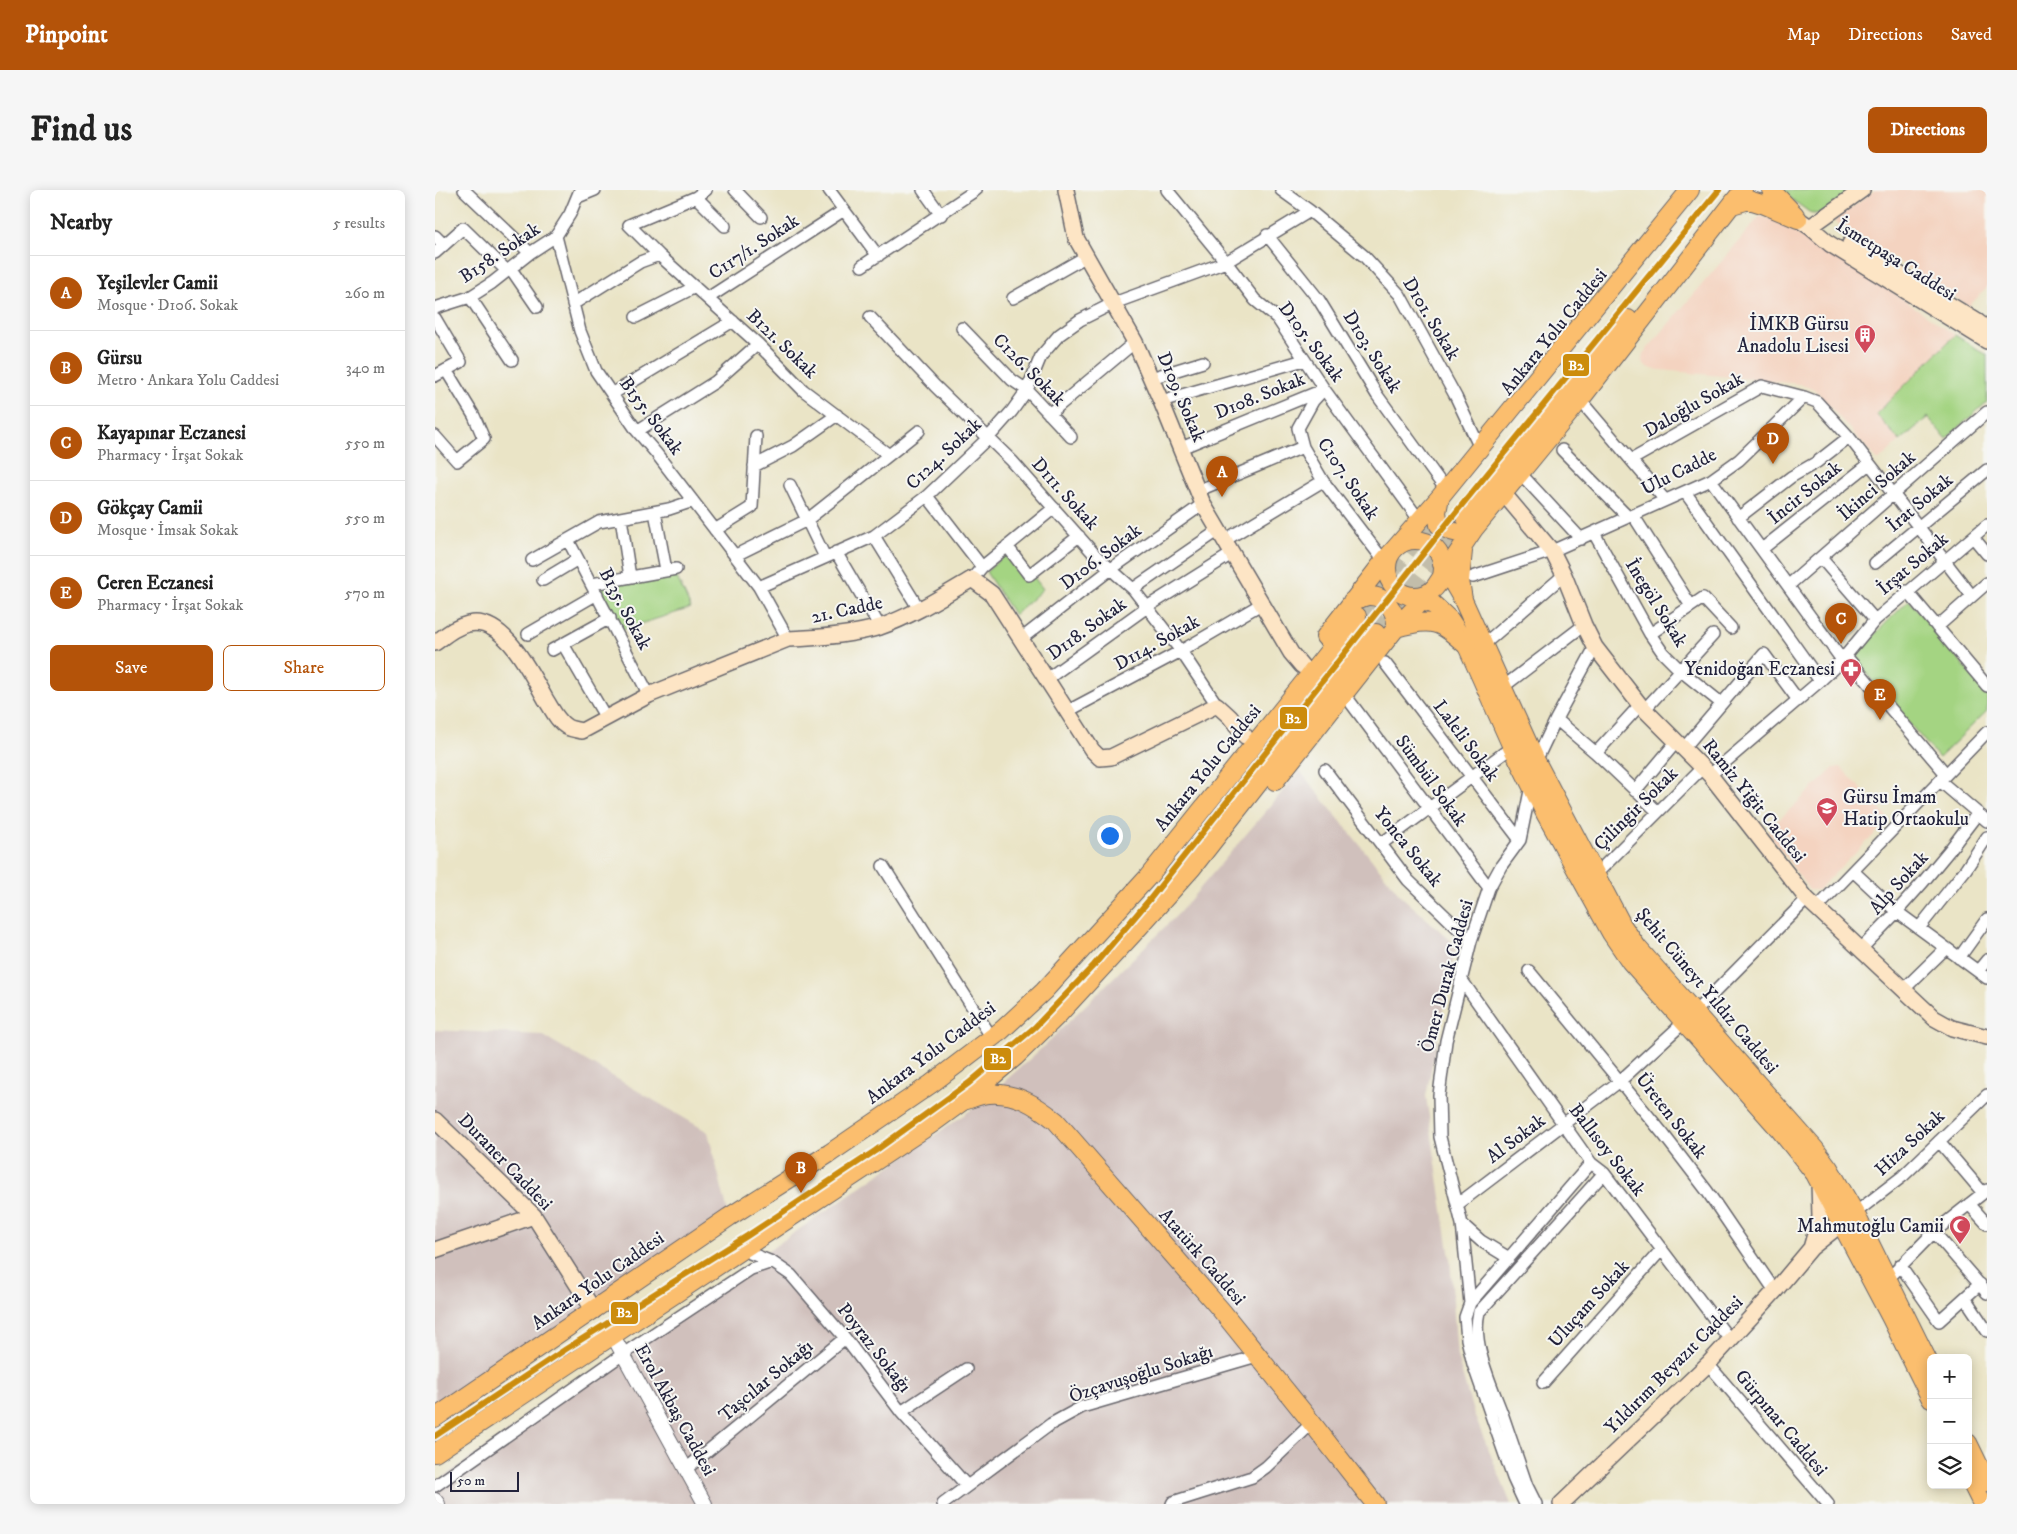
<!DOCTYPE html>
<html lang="en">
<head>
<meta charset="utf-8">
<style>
  :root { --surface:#fff; --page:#f6f6f6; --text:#222; --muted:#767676; --line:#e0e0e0; --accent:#b45309 }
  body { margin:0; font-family:"IM FELL DW Pica",serif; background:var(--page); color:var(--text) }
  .controls { position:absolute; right:15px; bottom:15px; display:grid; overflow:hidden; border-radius:8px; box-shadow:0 2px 12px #0003 }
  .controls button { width:45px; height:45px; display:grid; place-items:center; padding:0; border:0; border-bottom:1px solid var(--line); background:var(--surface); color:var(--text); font:25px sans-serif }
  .scale { position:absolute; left:15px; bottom:12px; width:69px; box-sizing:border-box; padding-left:5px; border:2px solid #22223b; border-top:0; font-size:14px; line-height:18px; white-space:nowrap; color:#22223b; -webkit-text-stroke:4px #f6f6f2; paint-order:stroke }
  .you { position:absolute; left:674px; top:645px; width:18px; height:18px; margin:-12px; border:4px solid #fff; border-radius:50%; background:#1a73e8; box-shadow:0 0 0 8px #1a73e833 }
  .badge { display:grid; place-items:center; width:32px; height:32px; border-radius:50%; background:var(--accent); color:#fff; font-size:16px; font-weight:700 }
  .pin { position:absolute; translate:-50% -41px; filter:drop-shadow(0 1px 2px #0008) }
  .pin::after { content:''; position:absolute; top:26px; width:18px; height:15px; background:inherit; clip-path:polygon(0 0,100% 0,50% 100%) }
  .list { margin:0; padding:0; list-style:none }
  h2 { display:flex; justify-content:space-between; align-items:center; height:65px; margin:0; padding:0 20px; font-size:21px }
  h2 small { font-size:16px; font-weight:400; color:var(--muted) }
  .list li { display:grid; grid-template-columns:32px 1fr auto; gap:15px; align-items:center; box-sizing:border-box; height:75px; padding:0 20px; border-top:1px solid var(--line) }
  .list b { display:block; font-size:19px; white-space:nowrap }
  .list p { margin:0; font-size:16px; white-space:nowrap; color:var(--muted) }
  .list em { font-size:16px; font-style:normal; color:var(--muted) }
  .actions { display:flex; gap:10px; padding:15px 20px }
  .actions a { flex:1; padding:11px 0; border:1px solid var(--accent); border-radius:8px; text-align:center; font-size:18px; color:var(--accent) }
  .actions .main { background:var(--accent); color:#fff }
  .icon { flex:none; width:28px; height:28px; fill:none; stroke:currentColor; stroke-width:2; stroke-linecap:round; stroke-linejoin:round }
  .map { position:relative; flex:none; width:1552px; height:1314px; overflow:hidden; border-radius:8px }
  header { display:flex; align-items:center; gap:30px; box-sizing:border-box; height:70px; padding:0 25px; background:var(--accent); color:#fff }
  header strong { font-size:24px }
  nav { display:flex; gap:28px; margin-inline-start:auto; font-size:18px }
  .intro { display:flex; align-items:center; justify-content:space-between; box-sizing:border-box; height:120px; padding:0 30px }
  h1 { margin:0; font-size:35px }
  .button { padding:12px 22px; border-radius:8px; background:var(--accent); color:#fff; font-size:18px; font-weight:700 }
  main { display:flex; gap:30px; padding:0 30px }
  aside { flex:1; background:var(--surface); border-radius:8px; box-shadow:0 2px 12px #0003 }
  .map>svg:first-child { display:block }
  .built { fill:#f4d3c0 }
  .industrial { fill:#d0c0bc }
  .green { fill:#a4d482; stroke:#637b5e }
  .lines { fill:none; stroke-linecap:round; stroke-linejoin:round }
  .trunk-tunnel { stroke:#c2bdaa; stroke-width:18; stroke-dasharray:18 9; stroke-linecap:butt }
  .minor-casing { stroke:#68666c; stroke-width:14 }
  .tertiary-casing { stroke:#68666c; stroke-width:16 }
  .secondary-casing { stroke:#68666c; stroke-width:18 }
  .primary-casing { stroke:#68666c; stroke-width:20 }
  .trunk-casing { stroke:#68666c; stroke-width:20 }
  .minor { stroke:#fff; stroke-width:11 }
  .tertiary { stroke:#fff; stroke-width:14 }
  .secondary { stroke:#fde5c5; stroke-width:15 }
  .primary { stroke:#fbbe6e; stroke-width:18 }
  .trunk { stroke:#fbbe6e; stroke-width:18 }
  .metro-1-casing { stroke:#f6f6f2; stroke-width:10 }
  .metro-1 { stroke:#cc8c0c; stroke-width:6 }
  .labels { text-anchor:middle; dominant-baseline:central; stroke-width:4; stroke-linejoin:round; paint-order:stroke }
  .street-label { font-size:19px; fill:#22223b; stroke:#f6f6f2 }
  .poi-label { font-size:19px; fill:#22223b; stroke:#f6f6f2; text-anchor:end }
  .line-badge { stroke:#f6f6f2; stroke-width:2 }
  .badge-label { font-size:14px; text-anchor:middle; font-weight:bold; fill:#fff }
</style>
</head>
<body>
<header>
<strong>Pinpoint</strong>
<nav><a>Map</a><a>Directions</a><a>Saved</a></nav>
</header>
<div class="intro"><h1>Find us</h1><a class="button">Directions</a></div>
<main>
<aside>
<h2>Nearby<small>5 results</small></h2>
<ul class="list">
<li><span class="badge">A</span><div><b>Yeşilevler Camii</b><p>Mosque · D106. Sokak</p></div><em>260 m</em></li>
<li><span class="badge">B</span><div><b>Gürsu</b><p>Metro · Ankara Yolu Caddesi</p></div><em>340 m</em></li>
<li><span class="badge">C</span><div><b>Kayapınar Eczanesi</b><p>Pharmacy · İrşat Sokak</p></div><em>550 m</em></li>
<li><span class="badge">D</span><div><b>Gökçay Camii</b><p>Mosque · İmsak Sokak</p></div><em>550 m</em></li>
<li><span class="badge">E</span><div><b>Ceren Eczanesi</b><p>Pharmacy · İrşat Sokak</p></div><em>570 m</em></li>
</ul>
<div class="actions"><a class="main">Save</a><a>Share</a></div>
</aside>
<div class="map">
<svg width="1552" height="1314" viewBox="0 0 1552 1314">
  <rect width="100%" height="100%" fill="#f6f6f2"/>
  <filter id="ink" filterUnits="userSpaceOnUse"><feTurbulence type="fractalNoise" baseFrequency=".02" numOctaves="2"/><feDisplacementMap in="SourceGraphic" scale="10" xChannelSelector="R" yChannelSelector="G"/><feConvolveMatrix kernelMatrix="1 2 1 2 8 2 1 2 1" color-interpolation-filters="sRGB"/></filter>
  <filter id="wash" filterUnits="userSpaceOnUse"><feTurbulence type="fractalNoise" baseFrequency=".0096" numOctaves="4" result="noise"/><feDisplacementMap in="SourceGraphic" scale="20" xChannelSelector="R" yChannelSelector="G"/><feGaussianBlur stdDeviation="1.12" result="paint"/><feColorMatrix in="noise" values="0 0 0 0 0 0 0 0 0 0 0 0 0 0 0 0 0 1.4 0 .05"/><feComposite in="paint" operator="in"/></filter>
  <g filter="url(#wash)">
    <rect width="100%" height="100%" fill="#eae4c6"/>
    <path class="built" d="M1440,0H1552V98L1534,116L1399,31Z
      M1325,26L1337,29L1452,98L1520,145L1442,224L1465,251L1443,271L1380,200L1364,194L1217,179L1210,175L1207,170L1209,163Z
      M1406,577L1452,627L1451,633L1383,700H1374L1332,641L1399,578Z"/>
    <path class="industrial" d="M865,581L967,707L1021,755L991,906L1015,1068L1022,1166L1038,1222L1076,1314H0V1293L543,915L607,858L744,723Z
      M0,840L107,845L273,942L294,1027L0,1226Z"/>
    <path class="green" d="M1344,0H1418L1389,23L1377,24Z
      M1520,145L1552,165V212L1511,249L1493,227L1465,251L1441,224Z
      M572,363L598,386L608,399L579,425L551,382Z
      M240,383L256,418L186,440L164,396Z
      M1474,410L1552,504V521L1504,568L1417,467Z"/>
  </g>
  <g filter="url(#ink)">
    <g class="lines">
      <path class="trunk-tunnel" d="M922,426L998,326
        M941,443L1028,330"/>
      <g class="minor-casing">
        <path id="minor" d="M29,0L95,63
          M145,0L135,24L121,46L145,141L161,181L202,241L221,263L324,397L353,449
          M271,0L261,7L194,35L224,65L323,154L368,200L454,265L484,241
          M300,0L326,27
          M394,0L443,66
          M488,0L506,25
          M732,0L791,72L820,110L842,128L889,199L985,331
          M846,0L875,21L929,66L965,105L1021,207L1045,258
          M143,7L160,0
          M261,7L290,36
          M832,45L884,110L942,205L1011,300
          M0,46L9,55
          M0,63L28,38L72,81
          M427,76L541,0
          M76,79L102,117
          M35,107L77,170
          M273,108L409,20
          M578,108L652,66
          M138,114L205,72L224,65
          M0,118L35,107L57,93L95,63L121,46
          M201,127L260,97
          M435,127L500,196L577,271L661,366L698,399L746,461L782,515
          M0,128L26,172L0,186
          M527,138L577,190L592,200L636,247
          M716,188L768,172
          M889,199L878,211L863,238L868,257L888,291L949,371
          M177,204L298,131
          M1145,210L1230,310
          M726,211L869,170
          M614,224L700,152
          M202,241L280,192L323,154
          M0,246L22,271L49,249L39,226L11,180
          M746,258L885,201
          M1127,260L1193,327
          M1196,270L1327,196L1369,207L1382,212L1414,247L1537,406
          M319,276L358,256L402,225
          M1085,283L1146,349
          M1276,290L1407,470
          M355,295L390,367
          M762,301L868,257
          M1250,302L1385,491
          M492,306L547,377
          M220,322L231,380
          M1198,325L1256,416
          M186,328L195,387
          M1303,328L1356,287L1382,272L1414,247
          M280,340L317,317L321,246
          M1159,343L1215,444L1228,463L1245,480L1286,513
          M439,346L484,419
          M1538,347L1552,364
          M133,350L214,505
          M790,350L888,291
          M572,356L594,385L644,346
          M1327,359L1434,274
          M401,362L445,437
          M301,365L372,330L454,265
          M1386,368L1440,430
          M97,370L164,332L234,319L258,311
          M1440,373L1552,280
          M1038,387L1117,361L1276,290L1304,270L1369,207
          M537,389L547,377L619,318
          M108,390L143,369
          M157,394L241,379
          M1354,395L1552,222
          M324,397L439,346L492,306L553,248L577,221L592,200L606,166L624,145L645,130L679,113L791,72L875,21
          M698,399L784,340
          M1472,401L1552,496
          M1502,437L1552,393
          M93,444L162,404
          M1215,444L1268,408L1296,438
          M586,449L676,379L768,314
          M128,454L171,528
          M1048,455L1129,385
          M117,460L175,428
          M1410,465L1511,584
          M950,473L1085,650
          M612,489L712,417L798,363
          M1068,497L1149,435
          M910,505L1054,698
          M1210,519L1278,445
          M633,521L746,461L828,413
          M1121,529L1161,563L1223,622
          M1249,558L1329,464L1363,510
          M1161,563L1205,515
          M1101,571L1121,529L1160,457
          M890,580L973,690L1036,751
          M1275,585L1385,491L1407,470L1440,430L1552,335
          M1505,591L1552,631
          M1200,601L1242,551
          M946,654L1077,557
          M448,676L557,848
          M1418,681L1462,722L1552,788
          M1159,686L1268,577
          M1382,718L1552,542
          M1484,738L1531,679L1552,647
          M1426,759C1469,716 1507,672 1543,623
          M1524,768L1552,729
          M1094,781L1229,945L1272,1001L1340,1101
          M1543,781L1552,770
          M1026,789L1156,973L1169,983L1295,1150
          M1468,800L1511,758
          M1504,951L1548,1003
          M1023,1014L1185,891L1259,823L1372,709
          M1534,1014L1552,1034
          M1420,1023L1468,986L1552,905
          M1027,1034L1046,1051L1074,1068
          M1499,1042L1552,1103
          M305,1059L337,1072L356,1085L410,1148L466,1222L532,1296
          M1465,1075L1504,1131L1545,1094
          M1453,1089L1499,1042L1552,1000
          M1530,1108L1552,1141
          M1035,1113L1027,1034L1005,947L1004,905L1011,851L1036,751L1054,698L1066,676L1085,650L1096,596
          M1273,1174L1393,1314
          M1108,1193L1227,1059
          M466,1222L531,1179
          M251,1279L410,1148
          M0,1296L188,1164L316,1079L337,1072
          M508,1314L616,1234L647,1217L822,1166
          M737,1314L738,1312L817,1287L831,1277L877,1233
          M1090,1314L1078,1288L1038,1174L1032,1149L1030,1127L1035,1113L1156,973
          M1101,1314L1092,1296C1084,1273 1076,1250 1068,1226C1057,1196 1036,1154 1044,1122L1169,983"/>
      </g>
      <g class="tertiary-casing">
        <path id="tertiary" d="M177,1144L270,1314
          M0,1310L3,1314"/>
      </g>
      <g class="secondary-casing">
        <path id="secondary" d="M631,0L641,48L700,152L726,211L768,314L856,463L867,476
          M1363,29L1375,37L1395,54L1552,151
          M1375,37L1427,0
          M1415,54L1543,132L1552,139
          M1069,304L1117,361L1129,385L1149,435L1160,457L1205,515L1275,585L1372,709L1499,828L1517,838L1552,847
          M0,453C11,445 20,437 33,434C69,425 96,484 111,510C117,519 122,531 132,537C136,539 142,540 147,541L214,505L353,449C382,448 417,445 445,437C477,426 508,406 537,389L557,404L657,560L665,568L676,567L782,515L795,527L810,546
          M0,930L99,1026L159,1121
          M1376,1058L1385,1027L1384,992
          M0,1060L99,1026
          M1126,1314L1273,1174L1340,1101L1376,1058L1415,1027"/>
      </g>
      <g class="primary-casing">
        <path id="primary" d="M1007,374L1028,410L1101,571L1187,735L1202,757L1379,958L1394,978L1420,1023L1496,1177
          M975,406L999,415L1015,430L1032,456L1077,557L1111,625L1176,743L1195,771L1344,939L1380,984L1456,1128L1496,1209
          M528,911C536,909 546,904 554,904C581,902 601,915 621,931L786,1120L877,1233L940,1314
          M1533,1253L1552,1292
          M1533,1286L1547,1314"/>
      </g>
      <g class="trunk-casing">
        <path id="trunk" d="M1336,0L1360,25
          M1297,15L1314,10L1330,15L1363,29
          M1005,307L1002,322L1004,335C1017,343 1024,345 1039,339
          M1030,327L1193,129
          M952 378a28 28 0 1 1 56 0a28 28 0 1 1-56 0Z
          M1028,361L1025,390L1028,410
          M917,411C922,410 928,407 933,406C951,405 962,422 961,438C999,428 1003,430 1032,456
          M890,447L949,371L1005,307L1255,0
          M840,591L961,438L1000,397L1039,339L1145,210L1308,0
          M0,1228L294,1027L395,963L496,894L567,840L609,801L713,687L922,426
          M0,1263L498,933L528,911L580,867L625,823L697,745L757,678L941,443"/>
      </g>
      <use href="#minor" class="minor"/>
      <use href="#tertiary" class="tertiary"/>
      <use href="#secondary" class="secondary"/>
      <use href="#primary" class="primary"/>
      <use href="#trunk" class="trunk"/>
      <g class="metro-1-casing">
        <path id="metro-1" d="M0,1246L131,1159L312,1046L440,961L534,893L600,837L659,775L715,709L1022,321L1284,0"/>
      </g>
      <use href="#metro-1" class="metro-1"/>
    </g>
  </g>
  <defs>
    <g id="building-pin" transform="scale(1.125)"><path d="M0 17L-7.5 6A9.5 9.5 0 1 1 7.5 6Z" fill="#d1495b" stroke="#f6f6f2"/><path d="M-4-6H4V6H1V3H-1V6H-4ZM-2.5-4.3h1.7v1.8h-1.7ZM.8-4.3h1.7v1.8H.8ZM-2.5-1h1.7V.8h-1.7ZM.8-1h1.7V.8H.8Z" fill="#fff"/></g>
    <g id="pharmacy-pin" transform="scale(1.125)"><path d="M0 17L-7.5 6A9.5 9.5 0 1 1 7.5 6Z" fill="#d1495b" stroke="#f6f6f2"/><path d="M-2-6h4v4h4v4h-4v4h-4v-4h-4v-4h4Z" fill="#fff"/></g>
    <g id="school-pin" transform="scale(1.125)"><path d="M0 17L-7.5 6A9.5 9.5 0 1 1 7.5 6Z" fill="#d1495b" stroke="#f6f6f2"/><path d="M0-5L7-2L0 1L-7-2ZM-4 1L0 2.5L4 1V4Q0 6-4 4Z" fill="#fff"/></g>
    <g id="mosque-pin" transform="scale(1.125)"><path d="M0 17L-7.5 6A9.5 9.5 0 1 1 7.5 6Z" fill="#d1495b" stroke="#f6f6f2"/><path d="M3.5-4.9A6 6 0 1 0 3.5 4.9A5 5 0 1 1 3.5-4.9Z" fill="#fff"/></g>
  </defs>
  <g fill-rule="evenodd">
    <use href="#building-pin" x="1430" y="145"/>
    <use href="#pharmacy-pin" x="1416" y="479"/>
    <use href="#school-pin" x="1392" y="618"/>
    <use href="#mosque-pin" x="1525" y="1036"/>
  </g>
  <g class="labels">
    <g class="street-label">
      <text transform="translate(319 57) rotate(-33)">C117/1. Sokak</text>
      <text transform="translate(65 63) rotate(-34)">B158. Sokak</text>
      <text transform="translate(1461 70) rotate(32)">İsmetpaşa Caddesi</text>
      <text transform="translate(996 129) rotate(59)">D101. Sokak</text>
      <text transform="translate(1119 142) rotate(-51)">Ankara Yolu Caddesi</text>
      <text transform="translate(876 152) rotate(53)">D105. Sokak</text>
      <text transform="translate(347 154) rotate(44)">B121. Sokak</text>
      <text transform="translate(937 162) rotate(58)">D103. Sokak</text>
      <text transform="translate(594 180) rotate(45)">C126. Sokak</text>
      <text transform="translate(825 206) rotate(-22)">D108. Sokak</text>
      <text transform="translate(746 207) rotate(67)">D109. Sokak</text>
      <text transform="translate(1259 215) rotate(-30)">Daloğlu Sokak</text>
      <text transform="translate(216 226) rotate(53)">B155. Sokak</text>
      <text transform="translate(509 264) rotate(-43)">C124. Sokak</text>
      <text transform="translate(1244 282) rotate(-27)">Ulu Cadde</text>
      <text transform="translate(913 289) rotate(56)">C107. Sokak</text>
      <text transform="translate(1442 296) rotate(-41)">İkinci Sokak</text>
      <text transform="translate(1370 303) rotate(-39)">İncir Sokak</text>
      <text transform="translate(630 304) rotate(48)">D111. Sokak</text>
      <text transform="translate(1485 313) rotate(-40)">İrat Sokak</text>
      <text transform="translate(666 367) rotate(-37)">D106. Sokak</text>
      <text transform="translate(1478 374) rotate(-40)">İrşat Sokak</text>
      <text transform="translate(1221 413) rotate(58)">İnegöl Sokak</text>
      <text transform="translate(190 419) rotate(62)">B135. Sokak</text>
      <text transform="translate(412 420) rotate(-12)">21. Cadde</text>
      <text transform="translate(652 439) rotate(-36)">D118. Sokak</text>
      <text transform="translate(722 453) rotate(-29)">D114. Sokak</text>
      <text transform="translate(1031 551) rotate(53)">Laleli Sokak</text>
      <text transform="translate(773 578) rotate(-51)">Ankara Yolu Caddesi</text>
      <text transform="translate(996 591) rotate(54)">Sümbül Sokak</text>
      <text transform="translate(1319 611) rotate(51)">Ramiz Yiğit Caddesi</text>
      <text transform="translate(1201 619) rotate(-45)">Çilingir Sokak</text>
      <text transform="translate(973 657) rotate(51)">Yonca Sokak</text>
      <text transform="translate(1464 693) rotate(-48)">Alp Sokak</text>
      <text transform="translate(1012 786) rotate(-75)">Ömer Durak Caddesi</text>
      <text transform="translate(1272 801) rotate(50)">Şehit Cüneyt Yıldız Caddesi</text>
      <text transform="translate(496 863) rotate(-37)">Ankara Yolu Caddesi</text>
      <text transform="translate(1236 926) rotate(52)">Üreten Sokak</text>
      <text transform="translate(1081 949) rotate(-37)">Al Sokak</text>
      <text transform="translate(1475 953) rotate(-43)">Hiza Sokak</text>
      <text transform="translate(1172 960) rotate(52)">Ballısoy Sokak</text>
      <text transform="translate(70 972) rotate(46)">Duraner Caddesi</text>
      <text transform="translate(767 1067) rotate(49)">Atatürk Caddesi</text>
      <text transform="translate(163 1091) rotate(-35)">Ankara Yolu Caddesi</text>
      <text transform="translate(1154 1114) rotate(-48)">Uluçam Sokak</text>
      <text transform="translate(439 1158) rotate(52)">Poyraz Sokağı</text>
      <text transform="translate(1239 1175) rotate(-45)">Yıldırım Beyazıt Caddesi</text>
      <text transform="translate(706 1184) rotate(-18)">Özçavuşoğlu Sokağı</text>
      <text transform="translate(331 1191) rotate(-40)">Taşcılar Sokağı</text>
      <text transform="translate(240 1220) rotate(61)">Erol Akbaş Caddesi</text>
      <text transform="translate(1346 1233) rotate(50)">Gürpınar Caddesi</text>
    </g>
    <g class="poi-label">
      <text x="1414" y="134">İMKB Gürsu<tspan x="1414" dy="22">Anadolu Lisesi</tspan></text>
      <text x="1400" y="479">Yenidoğan Eczanesi</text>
      <text x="1408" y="607" text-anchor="start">Gürsu İmam<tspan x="1408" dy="22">Hatip Ortaokulu</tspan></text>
      <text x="1509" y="1036">Mahmutoğlu Camii</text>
    </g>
  </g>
  <g class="line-badge">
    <rect x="1127" y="163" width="28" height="24" rx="5" fill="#cc8c0c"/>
    <rect x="844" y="516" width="29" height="24" rx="5" fill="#cc8c0c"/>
    <rect x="548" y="857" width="29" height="24" rx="5" fill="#cc8c0c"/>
    <rect x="175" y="1111" width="29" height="24" rx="5" fill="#cc8c0c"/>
  </g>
  <g class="badge-label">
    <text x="1141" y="180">B2</text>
    <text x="858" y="533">B2</text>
    <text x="563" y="873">B2</text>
    <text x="189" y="1127">B2</text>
  </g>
</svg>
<div class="controls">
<button>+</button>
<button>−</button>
<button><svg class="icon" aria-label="layers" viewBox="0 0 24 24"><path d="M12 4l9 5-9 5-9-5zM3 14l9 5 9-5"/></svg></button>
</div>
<div class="scale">50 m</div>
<div class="you"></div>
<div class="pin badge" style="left:787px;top:307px">A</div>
<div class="pin badge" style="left:366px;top:1003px">B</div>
<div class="pin badge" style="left:1406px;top:454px">C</div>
<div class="pin badge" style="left:1338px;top:274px">D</div>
<div class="pin badge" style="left:1445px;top:530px">E</div>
</div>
</main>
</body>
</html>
